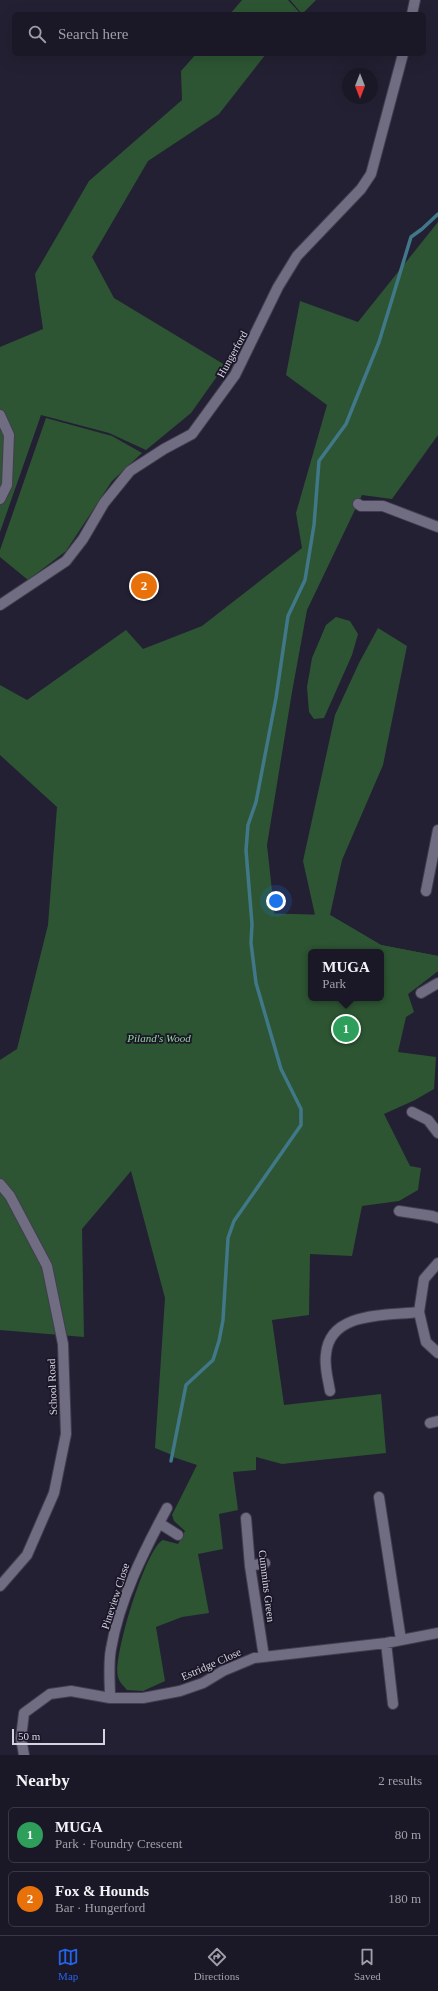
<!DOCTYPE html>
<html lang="en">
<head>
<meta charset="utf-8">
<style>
  :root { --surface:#1a1826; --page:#23212e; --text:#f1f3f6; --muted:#9fa0a7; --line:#383743; --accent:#2563eb }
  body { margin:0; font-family:"Times New Roman",serif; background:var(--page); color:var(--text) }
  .compass { position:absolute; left:342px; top:68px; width:36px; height:36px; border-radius:50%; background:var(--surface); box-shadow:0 4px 16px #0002; rotate:180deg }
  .scale { position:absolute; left:12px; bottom:10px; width:93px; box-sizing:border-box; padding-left:4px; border:2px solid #d5d3e0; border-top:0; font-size:11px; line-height:14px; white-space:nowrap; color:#d5d3e0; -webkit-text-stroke:3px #1a1628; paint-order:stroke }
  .you { position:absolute; left:276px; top:901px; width:14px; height:14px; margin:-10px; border:3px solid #fff; border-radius:50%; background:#1a73e8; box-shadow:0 0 0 6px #1a73e833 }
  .badge { display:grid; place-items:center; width:26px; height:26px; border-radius:50%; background:var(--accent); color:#fff; font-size:13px; font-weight:700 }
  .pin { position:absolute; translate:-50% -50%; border:2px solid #fff; box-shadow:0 1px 4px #0006 }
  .popup { position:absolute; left:308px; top:949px; width:76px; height:52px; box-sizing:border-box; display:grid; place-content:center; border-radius:6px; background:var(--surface); filter:drop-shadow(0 1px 3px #0005); font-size:13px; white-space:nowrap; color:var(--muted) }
  .popup b { font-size:15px; color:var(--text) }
  .popup::after { content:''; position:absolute; left:50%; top:100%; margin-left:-8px; border:8px solid transparent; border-top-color:var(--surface) }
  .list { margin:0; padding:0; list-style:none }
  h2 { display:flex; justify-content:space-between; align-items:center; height:52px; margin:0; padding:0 16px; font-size:17px }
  h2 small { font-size:13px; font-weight:400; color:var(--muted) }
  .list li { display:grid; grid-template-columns:26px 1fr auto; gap:12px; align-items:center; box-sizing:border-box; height:56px; margin:0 8px 8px; padding:0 8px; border:1px solid var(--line); border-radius:6px }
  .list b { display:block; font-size:15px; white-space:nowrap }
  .list p { margin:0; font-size:13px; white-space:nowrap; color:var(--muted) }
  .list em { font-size:13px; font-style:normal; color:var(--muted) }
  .icon { flex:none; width:22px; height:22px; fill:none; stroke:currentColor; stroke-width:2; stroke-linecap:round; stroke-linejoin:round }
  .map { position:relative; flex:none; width:438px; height:1755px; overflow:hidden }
  .search { position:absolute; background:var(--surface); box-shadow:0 4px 16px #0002; left:12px; right:12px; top:12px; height:44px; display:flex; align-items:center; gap:10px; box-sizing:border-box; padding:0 14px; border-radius:6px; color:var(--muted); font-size:15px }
  .sheet { height:180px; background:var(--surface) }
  nav { display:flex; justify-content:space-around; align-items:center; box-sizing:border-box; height:56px; border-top:1px solid var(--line); background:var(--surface); font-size:11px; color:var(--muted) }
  nav a { display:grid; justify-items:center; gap:2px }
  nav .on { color:var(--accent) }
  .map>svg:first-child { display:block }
  .green { fill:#2d5532; fill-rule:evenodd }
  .forest { fill:#2d5533 }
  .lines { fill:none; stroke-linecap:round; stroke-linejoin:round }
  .stream { stroke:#417889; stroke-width:3.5 }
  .minor-casing { stroke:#413e4d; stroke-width:12 }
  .minor { stroke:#706d83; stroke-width:10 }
  .labels { text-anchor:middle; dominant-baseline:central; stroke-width:3.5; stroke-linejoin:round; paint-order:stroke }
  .street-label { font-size:11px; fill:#d5d3e0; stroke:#1a1628 }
  .park-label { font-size:11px; font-style:italic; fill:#93d39a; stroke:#1a1628 }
</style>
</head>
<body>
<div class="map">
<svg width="438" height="1755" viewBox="0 0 438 1755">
  <rect width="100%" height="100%" fill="#232033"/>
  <path class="green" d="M290,0H316L302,14Z
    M46,418L112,436L142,453L112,481L66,551L28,580L0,557V550Z
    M255,913L330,915L381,945L438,956V971L408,994L414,1012L406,1017L398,1052L436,1057L434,1089L415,1100L384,1114L410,1166L421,1168L418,1190L399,1201L362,1206L352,1256L310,1254L309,1315L272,1320L284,1405L381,1394L386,1453L282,1464L256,1457V1470L233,1472L238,1510L219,1514L223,1549L198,1554L209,1613L182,1617L156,1627L165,1681L143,1691L127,1690C124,1686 119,1682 118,1677C112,1659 146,1547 163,1540L178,1544L185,1531L174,1521L172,1515L197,1465L173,1457L189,1386ZM311,952H381V998H311Z"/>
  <path class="forest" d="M242,0H288L299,12L297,14H230Z
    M196,54H266L219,114L148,161L92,257L114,298L225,365L191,413L146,450L109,433L41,415L0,532V347L43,329L35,274L89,181L182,100L181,71Z
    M438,222V435L392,499L362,495L307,610L292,692L267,845L278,946L303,1068L318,1129L246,1270L230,1362L207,1383L196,1416L187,1461L155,1448L165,1298L131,1171L82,1229L84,1337L0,1330V1060L17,1049L48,925L57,807L0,755V685L27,700L126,630L143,649L202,626L302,548L296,513L327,405L286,375L300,301L358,322Z
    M336,617L350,621L358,634L352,655L324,718L314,719L309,712L307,687L312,658L326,625Z
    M378,628L407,646L383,765L342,860L330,915L381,945L438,956V971L408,994L381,973V952H347L324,941L317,924L303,861L335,715L359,663Z"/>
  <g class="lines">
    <path class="stream" d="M171,1461L186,1385L213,1360L219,1341L223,1320L228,1238L234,1221L301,1125V1109L281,1069L256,983L251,943L252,924L246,850L248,825L256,802L276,698L288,616L305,580L314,525L319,461L346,424L379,342L411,237L422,229L438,214"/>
    <g class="minor-casing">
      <path id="minor" d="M412,14L415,0
        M0,415L9,435L7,485L0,499
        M358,504L361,506H383L438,527
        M0,605L66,561L83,539L104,503L130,471L164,449L192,434L235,375L278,287L297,256L361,189L371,174L403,54
        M426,891L438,830
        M421,993L438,983
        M412,1112L428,1120L438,1133
        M0,1184L10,1196L47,1266L63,1344L66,1434L54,1493L27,1555L0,1586
        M399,1211L432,1216L438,1218
        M438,1263L424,1279L419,1312L426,1342L438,1353
        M330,1391C328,1379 324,1366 326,1354C330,1311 386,1316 419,1312
        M430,1423L438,1421
        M379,1497L401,1640
        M246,1518L250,1566L264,1657
        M159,1523L178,1535
        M250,1566L265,1563
        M386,1643L393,1704
        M110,1698C110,1682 108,1664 111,1649C119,1600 144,1551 167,1508
        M24,1755L21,1738L24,1713L50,1694L71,1691L110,1698H143L180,1691L203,1683L223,1671L254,1658L386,1643L438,1633"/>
    </g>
    <use href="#minor" class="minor"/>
  </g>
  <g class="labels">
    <g class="street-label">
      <text transform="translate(232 354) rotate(-61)">Hungerford</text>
      <text transform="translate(52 1387) rotate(-92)">School Road</text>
      <text transform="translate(267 1586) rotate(83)">Cummins Green</text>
      <text transform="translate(115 1596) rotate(-72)">Pineview Close</text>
      <text transform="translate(211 1664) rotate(-24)">Estridge Close</text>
    </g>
    <g class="park-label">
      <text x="159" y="1038">Piland's Wood</text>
    </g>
  </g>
</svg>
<svg class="compass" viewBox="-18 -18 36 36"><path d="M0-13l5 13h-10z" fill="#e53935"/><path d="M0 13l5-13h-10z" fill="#9fa0a7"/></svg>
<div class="scale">50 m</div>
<div class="you"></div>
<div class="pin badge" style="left:346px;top:1029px;background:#2e9e5b">1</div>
<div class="popup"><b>MUGA</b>Park</div>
<div class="pin badge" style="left:144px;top:586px;background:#e8710a">2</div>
<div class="search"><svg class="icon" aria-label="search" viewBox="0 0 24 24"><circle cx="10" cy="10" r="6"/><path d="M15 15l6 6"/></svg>Search here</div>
</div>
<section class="sheet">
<h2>Nearby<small>2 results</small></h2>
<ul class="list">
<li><span class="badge" style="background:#2e9e5b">1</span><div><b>MUGA</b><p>Park · Foundry Crescent</p></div><em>80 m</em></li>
<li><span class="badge" style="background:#e8710a">2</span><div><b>Fox &amp; Hounds</b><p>Bar · Hungerford</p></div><em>180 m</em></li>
</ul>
</section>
<nav>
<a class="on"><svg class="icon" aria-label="map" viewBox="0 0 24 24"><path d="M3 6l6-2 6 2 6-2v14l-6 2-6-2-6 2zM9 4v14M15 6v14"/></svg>Map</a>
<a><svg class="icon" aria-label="directions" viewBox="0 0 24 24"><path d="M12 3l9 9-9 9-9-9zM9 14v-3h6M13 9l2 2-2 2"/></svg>Directions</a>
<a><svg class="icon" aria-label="saved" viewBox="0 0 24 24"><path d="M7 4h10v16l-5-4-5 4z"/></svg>Saved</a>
</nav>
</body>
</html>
